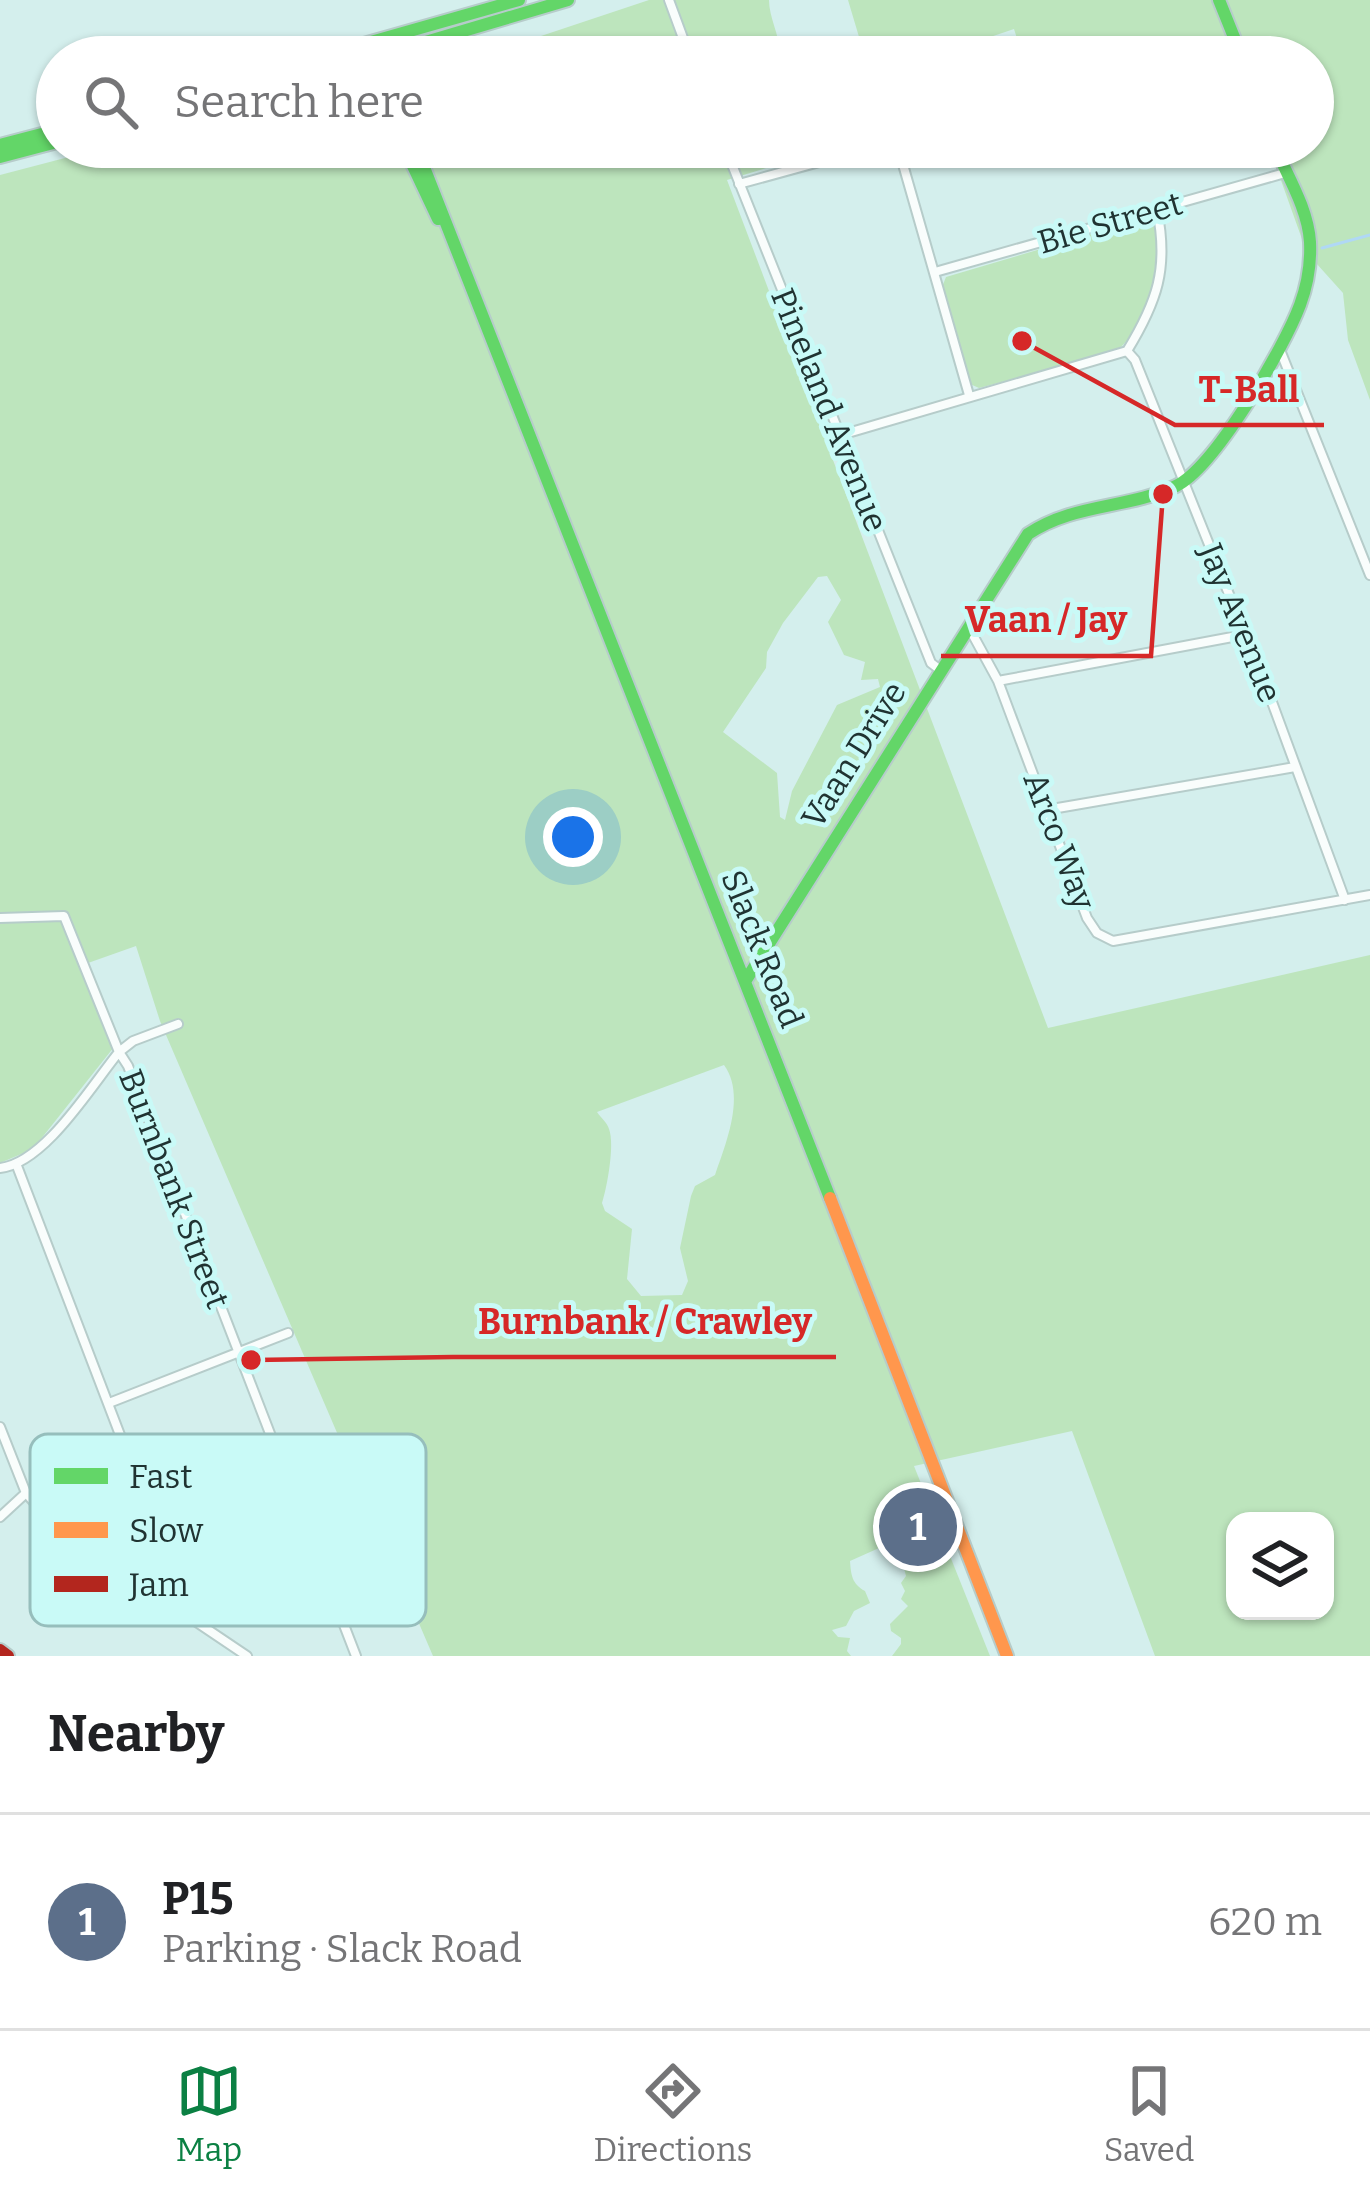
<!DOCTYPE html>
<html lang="en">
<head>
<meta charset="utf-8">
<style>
  :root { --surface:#fff; --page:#f2f2f2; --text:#202124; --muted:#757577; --line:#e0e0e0; --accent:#0b8043 }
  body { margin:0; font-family:Bitter,serif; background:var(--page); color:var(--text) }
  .controls { position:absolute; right:36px; bottom:36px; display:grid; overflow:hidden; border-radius:24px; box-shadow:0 3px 9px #0004 }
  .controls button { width:108px; height:108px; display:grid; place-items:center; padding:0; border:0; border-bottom:3px solid var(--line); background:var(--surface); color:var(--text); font:60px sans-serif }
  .you { position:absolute; left:573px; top:837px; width:42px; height:42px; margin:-30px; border:9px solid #fff; border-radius:50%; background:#1a73e8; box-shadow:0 0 0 18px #1a73e833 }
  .badge { display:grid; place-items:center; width:78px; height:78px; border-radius:50%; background:var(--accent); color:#fff; font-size:39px; font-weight:700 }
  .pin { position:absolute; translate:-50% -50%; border:6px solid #fff; box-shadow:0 3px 12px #0006 }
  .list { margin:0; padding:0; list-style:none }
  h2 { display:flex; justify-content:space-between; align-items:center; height:156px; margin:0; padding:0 48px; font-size:51px }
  h2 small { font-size:39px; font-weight:400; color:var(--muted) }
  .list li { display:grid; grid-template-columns:78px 1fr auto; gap:36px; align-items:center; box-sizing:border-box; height:216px; padding:0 48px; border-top:3px solid var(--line) }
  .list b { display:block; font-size:45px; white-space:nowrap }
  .list p { margin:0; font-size:39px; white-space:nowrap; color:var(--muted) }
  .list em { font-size:39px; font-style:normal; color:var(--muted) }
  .icon { flex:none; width:66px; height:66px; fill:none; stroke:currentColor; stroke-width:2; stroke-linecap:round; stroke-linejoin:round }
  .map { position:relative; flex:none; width:1370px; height:1656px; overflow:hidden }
  .search { position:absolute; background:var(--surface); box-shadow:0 3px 9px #0004; left:36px; right:36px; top:36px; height:132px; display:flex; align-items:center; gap:30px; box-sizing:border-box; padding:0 42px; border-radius:66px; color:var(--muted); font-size:45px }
  .sheet { height:372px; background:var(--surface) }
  nav { display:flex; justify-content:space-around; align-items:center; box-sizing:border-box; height:168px; border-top:3px solid var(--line); background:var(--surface); font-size:33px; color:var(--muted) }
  nav a { display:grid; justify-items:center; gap:6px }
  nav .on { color:var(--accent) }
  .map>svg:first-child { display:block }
  .green { fill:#bde5bd; fill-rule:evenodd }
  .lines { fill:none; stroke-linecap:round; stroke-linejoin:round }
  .stream { stroke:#b0d8f5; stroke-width:3 }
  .street-casing { stroke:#b6ccca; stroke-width:12 }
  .fast-casing { stroke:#b6ccca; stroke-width:16 }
  .slow-casing { stroke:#b6ccca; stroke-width:16 }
  .jam-casing { stroke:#b6ccca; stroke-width:16 }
  .street { stroke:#f9fdfc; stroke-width:8 }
  .fast { stroke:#63d668; stroke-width:12 }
  .slow { stroke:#ff974d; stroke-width:12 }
  .jam { stroke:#b3261e; stroke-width:12 }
  .labels { text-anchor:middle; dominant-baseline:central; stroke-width:10; stroke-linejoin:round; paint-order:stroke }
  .street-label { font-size:33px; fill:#203332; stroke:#c9faf7 }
  .key { fill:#c9faf7; stroke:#96bebc; stroke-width:3 }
  .key-label { font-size:33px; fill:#203332 }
  .leader { fill:none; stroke:#d62828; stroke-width:4.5 }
  .callout-dot { fill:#d62828; stroke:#c9faf7; stroke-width:4.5 }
  .callout-label { font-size:36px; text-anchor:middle; font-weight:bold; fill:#d62828; stroke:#c9faf7; stroke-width:10; stroke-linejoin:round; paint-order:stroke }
</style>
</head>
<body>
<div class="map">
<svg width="1370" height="1656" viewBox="0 0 1370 1656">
  <rect width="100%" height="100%" fill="#d4efed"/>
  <path class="green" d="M649,0H769C769,19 782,39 779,57H490L508,47Z
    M848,0H1370V400L1348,340L1343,293L1307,253L1269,147H1313V57H1238L1230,36L1155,57H1023L1014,29L931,57H865Z
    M107,147H835L727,180L1048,1028L1370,955V1656H1155L1072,1431L914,1466L990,1656H892L901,1644V1638L891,1631L890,1624L908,1606L901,1599L905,1591L901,1583L906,1576L903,1564L906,1541L897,1540L850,1561C851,1575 852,1584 865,1591L870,1603L854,1611L846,1626L832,1630L838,1637L850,1638L847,1651L851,1656H433L160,1021L136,946L88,963L66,931L114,1047L33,1149L0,1163V175ZM827,576L841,600L828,622L844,655L865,662L861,680L878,679L880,687L837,705L792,791L785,820L780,817L777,773L723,732L766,668L767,652L783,623L818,577ZM724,1065C746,1095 726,1143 715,1175L695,1186L691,1196L680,1248L688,1281L682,1295L641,1296L627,1279L632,1229L605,1211L602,1203C607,1188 615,1144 609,1129C607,1122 601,1118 597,1112ZM1235,1521H1325V1611H1235Z
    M1142,219L1151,221C1175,260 1147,324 1116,352L979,388L970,384L942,287L946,277Z"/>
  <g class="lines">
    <path class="stream" d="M1322,248L1370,235"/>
    <g class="street-casing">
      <path id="street" d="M669,0L690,57
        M1192,57L1236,44
        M725,147L931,663L939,669
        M898,147L969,395
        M739,184L874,147
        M935,272L1285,173
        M1280,350L1370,575
        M1127,351L1135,360L1269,694L1345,900
        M841,435L1127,351C1157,302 1169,268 1157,210
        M968,626L998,681L1087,918L1097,933L1113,941L1370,895
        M998,681L1243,635
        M1046,810L1295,767
        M0,918L64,916L119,1052L128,1066L356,1656
        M17,1166L189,1615
        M0,1168C45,1163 91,1086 119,1052L133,1041L178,1024
        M109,1403L288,1333
        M0,1427L26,1493L39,1508L97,1555L247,1656
        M0,1517L26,1493"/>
    </g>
    <g class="fast-casing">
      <path id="fast" d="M1219,0L1242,57
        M318,57L519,0
        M375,57L568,0
        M0,145L57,130
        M404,147L438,219
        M416,147L830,1198
        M0,157L57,142
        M746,980L1028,534C1074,503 1128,509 1176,486C1215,467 1284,348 1300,305C1307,286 1311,263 1310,242C1308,209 1288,177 1275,147"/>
    </g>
    <g class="slow-casing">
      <path id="slow" d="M830,1198L1007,1656"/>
    </g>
    <g class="jam-casing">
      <path id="jam" d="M0,1650L8,1656"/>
    </g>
    <use href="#street" class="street"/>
    <use href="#fast" class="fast"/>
    <use href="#slow" class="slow"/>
    <use href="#jam" class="jam"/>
  </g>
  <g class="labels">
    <g class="street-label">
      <text transform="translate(1110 223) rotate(-16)">Bie Street</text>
      <text transform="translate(829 410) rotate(68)">Pineland Avenue</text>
      <text transform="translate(1240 623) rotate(68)">Jay Avenue</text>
      <text transform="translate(854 755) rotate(-58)">Vaan Drive</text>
      <text transform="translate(1059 841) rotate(69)">Arco Way</text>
      <text transform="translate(762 949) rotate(68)">Slack Road</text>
      <text transform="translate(174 1189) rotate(69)">Burnbank Street</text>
    </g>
  </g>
  <rect x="30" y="1434" width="396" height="192" rx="18" class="key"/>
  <rect x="54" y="1468" width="54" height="16" fill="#63d668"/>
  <rect x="54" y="1522" width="54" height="16" fill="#ff974d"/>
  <rect x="54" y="1576" width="54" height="16" fill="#b3261e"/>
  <g class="key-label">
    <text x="129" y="1488">Fast</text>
    <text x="129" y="1542">Slow</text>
    <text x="129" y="1596">Jam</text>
  </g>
  <path class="leader" d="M1022 341L1175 425H1324M1163 494L1151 656H941M251 1360L453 1357H836"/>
  <g class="callout-dot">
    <circle cx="1022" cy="341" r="12"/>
    <circle cx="1163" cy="494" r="12"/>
    <circle cx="251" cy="1360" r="12"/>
  </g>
  <g class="callout-label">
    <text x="1249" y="402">T-Ball</text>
    <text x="1046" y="632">Vaan / Jay</text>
    <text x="645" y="1334">Burnbank / Crawley</text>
  </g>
</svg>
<div class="controls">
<button><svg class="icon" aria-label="layers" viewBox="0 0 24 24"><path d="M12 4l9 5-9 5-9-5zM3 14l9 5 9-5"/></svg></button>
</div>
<div class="you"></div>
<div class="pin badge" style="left:918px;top:1527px;background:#5c6f8a">1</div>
<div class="search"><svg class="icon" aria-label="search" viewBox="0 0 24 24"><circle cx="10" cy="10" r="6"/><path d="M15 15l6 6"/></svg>Search here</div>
</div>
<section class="sheet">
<h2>Nearby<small></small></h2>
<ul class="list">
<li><span class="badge" style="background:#5c6f8a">1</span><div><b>P15</b><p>Parking · Slack Road</p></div><em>620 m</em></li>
</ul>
</section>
<nav>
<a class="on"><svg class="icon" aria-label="map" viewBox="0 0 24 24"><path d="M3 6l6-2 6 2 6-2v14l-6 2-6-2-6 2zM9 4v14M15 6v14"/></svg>Map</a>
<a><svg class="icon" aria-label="directions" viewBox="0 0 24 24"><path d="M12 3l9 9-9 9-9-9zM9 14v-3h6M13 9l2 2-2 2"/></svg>Directions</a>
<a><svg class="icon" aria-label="saved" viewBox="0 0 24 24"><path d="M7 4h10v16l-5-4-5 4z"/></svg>Saved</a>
</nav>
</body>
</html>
